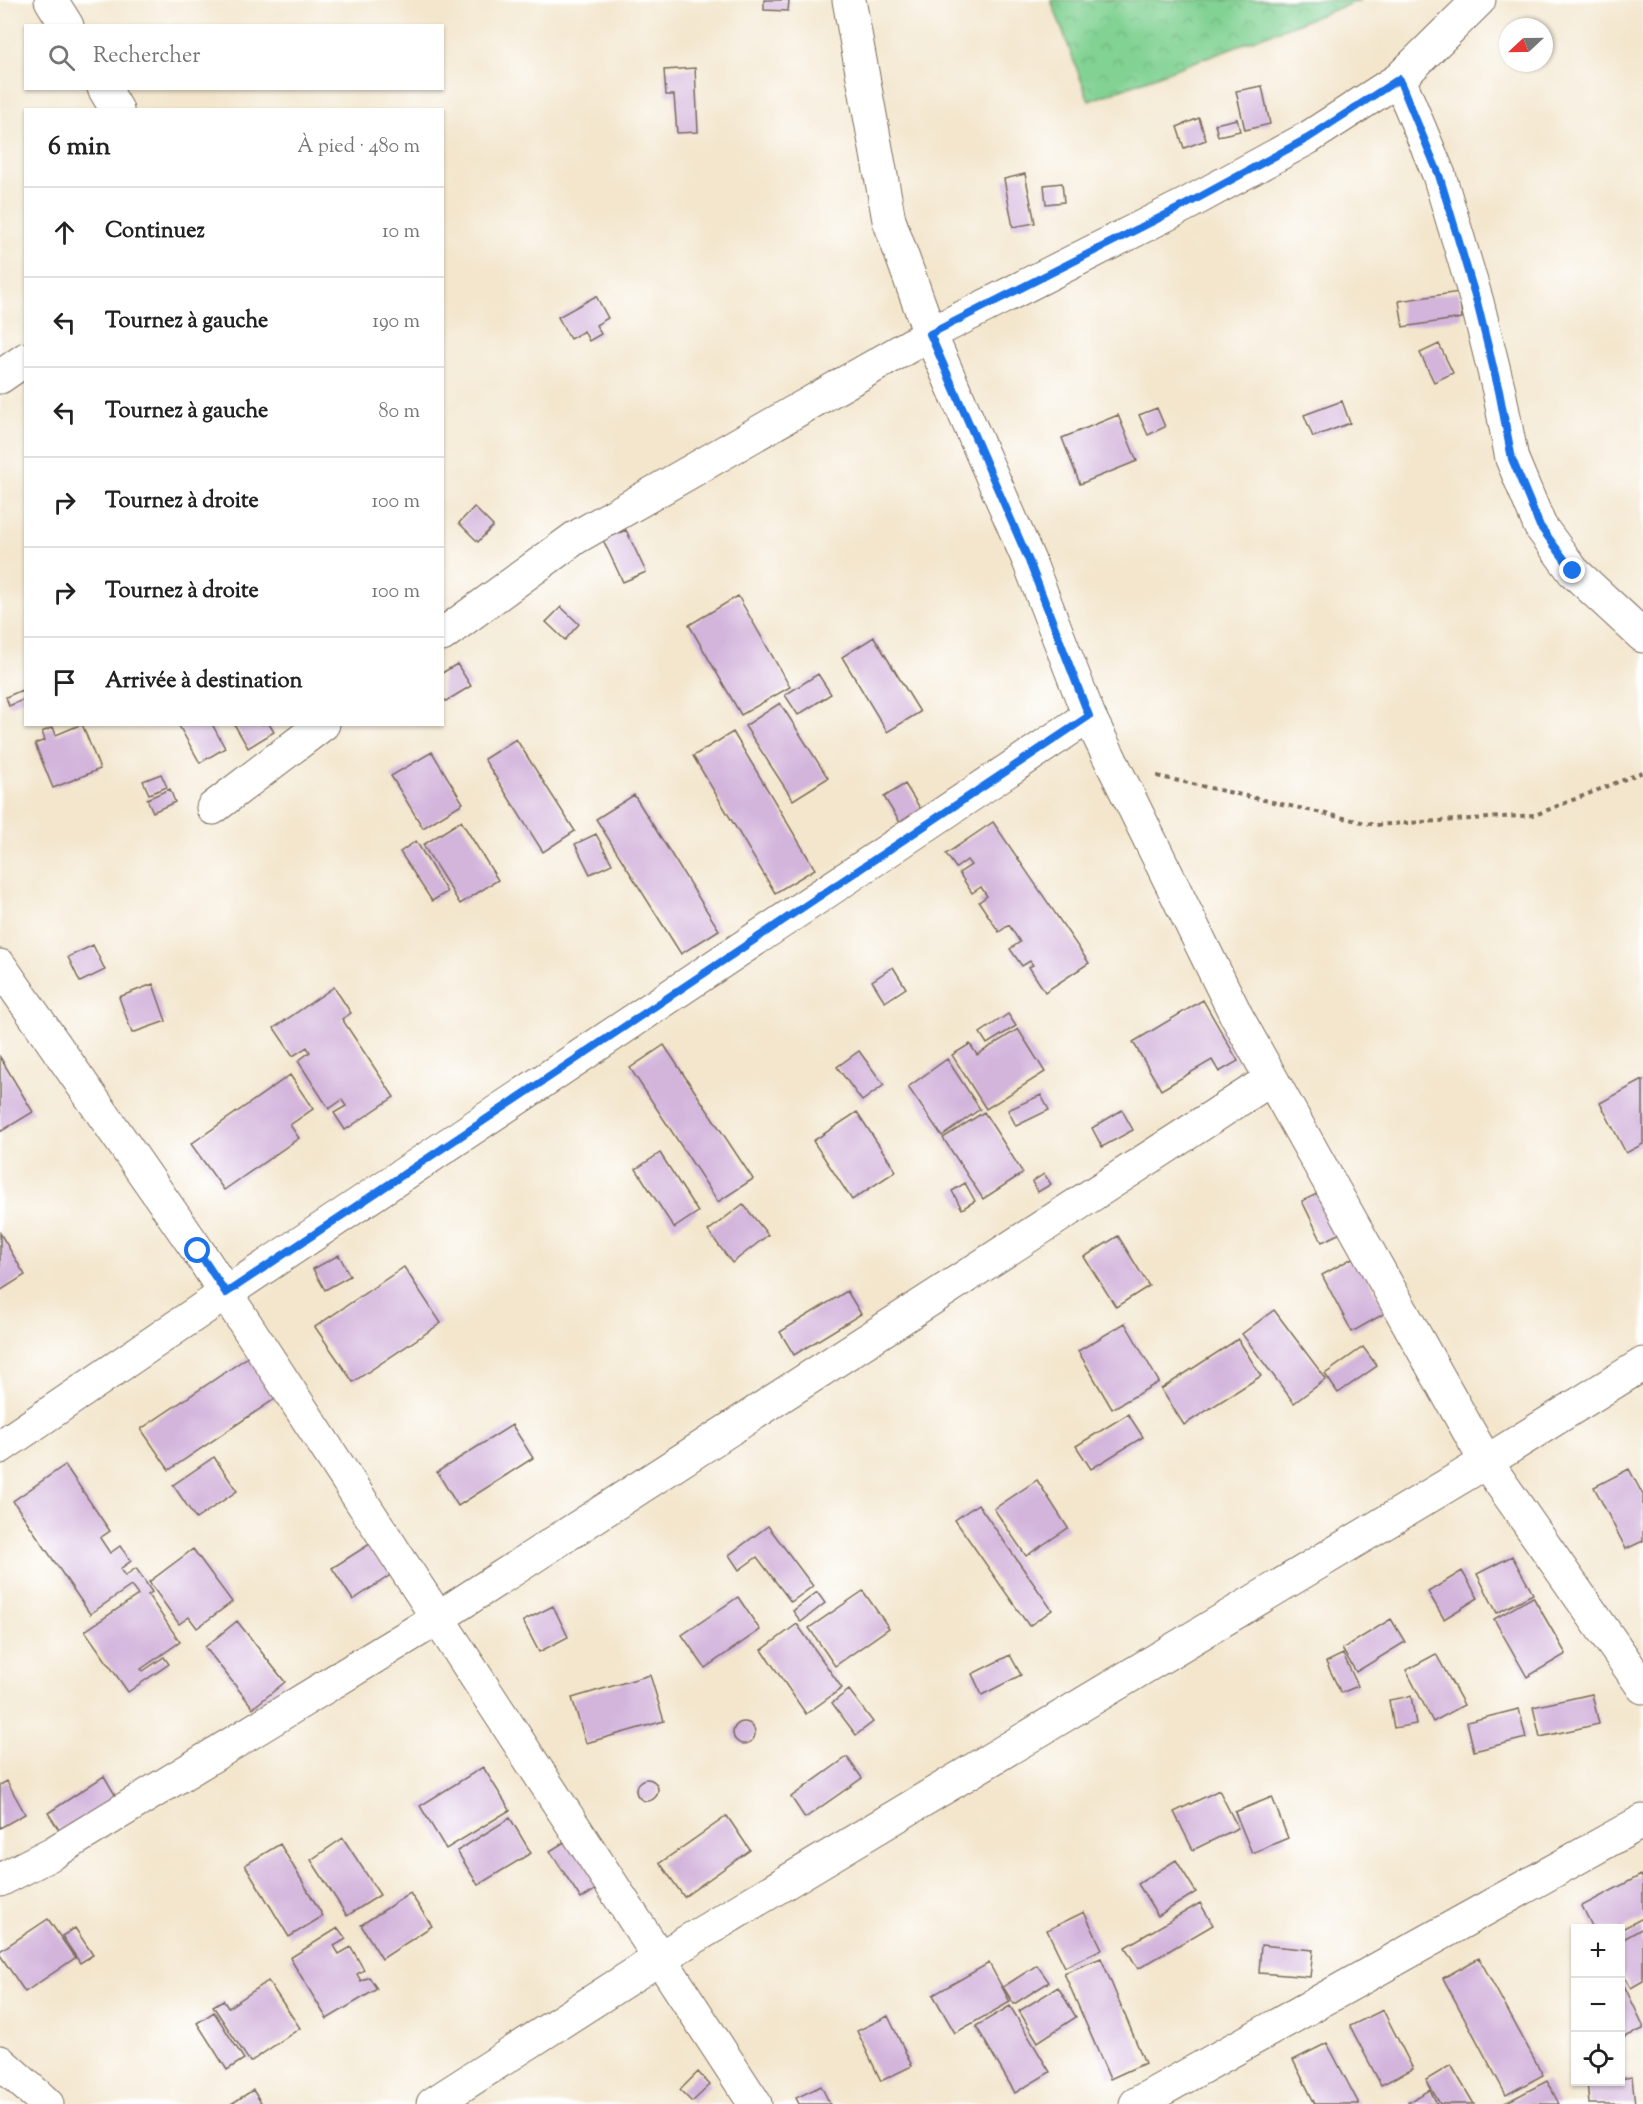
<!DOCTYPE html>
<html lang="fr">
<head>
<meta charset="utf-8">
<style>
  :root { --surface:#fff; --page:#f6f6f6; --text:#222; --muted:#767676; --line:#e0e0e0 }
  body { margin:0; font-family:"Sorts Mill Goudy",serif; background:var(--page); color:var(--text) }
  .controls { position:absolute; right:18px; bottom:18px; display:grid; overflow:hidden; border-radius:0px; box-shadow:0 2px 4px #0004 }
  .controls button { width:54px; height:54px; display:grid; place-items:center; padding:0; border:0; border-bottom:2px solid var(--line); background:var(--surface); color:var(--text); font:30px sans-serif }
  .compass { position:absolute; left:1499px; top:18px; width:54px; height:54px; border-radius:50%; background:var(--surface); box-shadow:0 2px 4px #0004; rotate:248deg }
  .stop { position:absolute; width:18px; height:18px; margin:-14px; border:4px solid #1a73e8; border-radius:50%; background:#fff }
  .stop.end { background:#1a73e8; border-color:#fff; box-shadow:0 2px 6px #0008 }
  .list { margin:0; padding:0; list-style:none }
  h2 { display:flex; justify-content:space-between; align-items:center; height:78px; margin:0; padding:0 24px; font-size:26px }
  h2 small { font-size:20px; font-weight:400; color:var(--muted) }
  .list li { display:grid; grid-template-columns:39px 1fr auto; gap:18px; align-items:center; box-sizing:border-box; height:90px; padding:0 24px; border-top:2px solid var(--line) }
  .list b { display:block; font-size:22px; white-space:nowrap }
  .list em { font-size:20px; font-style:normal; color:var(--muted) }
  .icon { flex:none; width:33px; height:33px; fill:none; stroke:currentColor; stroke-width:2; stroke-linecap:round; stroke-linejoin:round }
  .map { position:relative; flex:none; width:1643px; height:2104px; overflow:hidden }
  .search { position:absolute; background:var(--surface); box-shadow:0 2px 4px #0004; left:24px; top:24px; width:420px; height:66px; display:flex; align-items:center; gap:15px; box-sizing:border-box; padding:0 21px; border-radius:0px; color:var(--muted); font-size:22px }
  .panel { position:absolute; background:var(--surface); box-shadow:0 2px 4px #0004; left:24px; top:108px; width:420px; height:618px; border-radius:0px }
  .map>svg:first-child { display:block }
  .park { fill:url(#park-crowns); stroke:#5e7e58; stroke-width:1.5 }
  .building { fill:#d3b4db }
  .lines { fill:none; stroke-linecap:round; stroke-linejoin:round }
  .street-casing { stroke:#7b6c5b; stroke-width:35 }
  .path { stroke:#7b6c5b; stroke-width:4; stroke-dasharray:4.5 4.5; stroke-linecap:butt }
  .street { stroke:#fff; stroke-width:33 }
  .route { stroke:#1a73e8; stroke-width:8 }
</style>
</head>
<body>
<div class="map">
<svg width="1643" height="2104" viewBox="0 0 1643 2104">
  <defs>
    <pattern id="park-crowns" width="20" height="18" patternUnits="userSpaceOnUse" patternTransform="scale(1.5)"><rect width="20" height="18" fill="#81d293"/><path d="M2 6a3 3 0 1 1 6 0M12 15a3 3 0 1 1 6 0" fill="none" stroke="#70b47e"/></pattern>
  </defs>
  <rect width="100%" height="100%" fill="#fff"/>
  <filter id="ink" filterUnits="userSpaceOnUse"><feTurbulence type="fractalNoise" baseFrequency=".0167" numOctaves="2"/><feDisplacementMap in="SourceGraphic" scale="12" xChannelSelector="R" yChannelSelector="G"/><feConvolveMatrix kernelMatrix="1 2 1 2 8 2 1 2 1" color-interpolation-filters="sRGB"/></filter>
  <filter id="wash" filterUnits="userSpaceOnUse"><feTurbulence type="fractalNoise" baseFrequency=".008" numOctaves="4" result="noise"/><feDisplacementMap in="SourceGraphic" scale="24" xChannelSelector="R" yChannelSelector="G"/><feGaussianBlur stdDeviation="1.35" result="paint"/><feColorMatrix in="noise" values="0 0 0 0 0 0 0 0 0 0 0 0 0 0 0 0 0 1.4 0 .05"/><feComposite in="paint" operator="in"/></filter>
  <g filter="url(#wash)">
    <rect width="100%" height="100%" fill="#f3e6cd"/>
    <path class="park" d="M1051,0H1360L1089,101Z"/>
    <g id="blocks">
      <path class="building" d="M764,0H789L788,11L764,10Z
        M695,68L698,132L677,133L674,95H666L664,70Z
        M1262,86L1270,124L1245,130L1236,91Z
        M1199,118L1206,140L1184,148L1177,127Z
        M1237,119L1240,131L1218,136L1215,124Z
        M1025,174L1035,223L1013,227L1004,179Z
        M1062,183L1064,202L1046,204L1044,185Z
        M1459,292L1462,318L1403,327L1399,301Z
        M596,296L608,318L596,325L601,334L589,341L584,331L570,339L558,317Z
        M1439,344L1453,373L1434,382L1420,353Z
        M1342,401L1350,423L1313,437L1304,415Z
        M1157,408L1165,427L1148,435L1139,415Z
        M1118,415L1137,461L1080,484L1062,438Z
        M474,507L493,526L478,542L459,523Z
        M626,530L646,572L623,582L603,540Z
        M738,596L790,687L741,715L689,625Z
        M561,607L579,624L565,640L546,622Z
        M874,637L920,712L887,732L842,657Z
        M457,664L471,686L446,701L442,698V673Z
        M818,674L831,694L798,715L785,695Z
        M22,690L25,699L9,706L6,697Z
        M780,703L828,778L793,800L745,726Z
        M82,724L100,769L53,788L35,744L45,740L42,732L53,727L56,735Z
        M178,724H212L225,748L200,763Z
        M234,724H269L274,732L248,748Z
        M733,732L815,869L775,893L693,756Z
        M516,739L575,831L543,852L484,759Z
        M432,752L463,803L423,828L391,776Z
        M161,774L167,787L149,794L143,781Z
        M905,784L925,816L904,829L884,797Z
        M170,789L175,802L153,812L147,799Z
        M634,795L719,930L681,954L596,819Z
        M461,821L498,880L460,904L423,845Z
        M993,822L1089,963L1045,992L1029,967L1033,965L1030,961L1022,966L1010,949L1020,942L1009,925L999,932L979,902L987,896L981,887L972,893L959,873L971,865L967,860L956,868L946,854Z
        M596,834L612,864L590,874L575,844Z
        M416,841L447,892L432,901L400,852Z
        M93,945L105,970L80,982L68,957Z
        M893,967L906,988L885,1002L872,981Z
        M153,984L166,1021L132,1033L119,997Z
        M334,987L351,1013L342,1019L394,1097L345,1130L334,1113L346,1106L342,1100L329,1109L298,1061L310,1052L307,1047L293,1056L274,1028Z
        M1203,1000L1238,1061L1219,1072L1212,1060L1161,1090L1133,1042Z
        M1008,1014L1016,1026L987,1044L980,1033Z
        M1018,1029L1045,1072L986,1109L952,1055L970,1044L977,1055Z
        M664,1045L753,1179L718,1202L630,1068Z
        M859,1051L884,1085L862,1101L837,1067Z
        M0,1057L33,1112L0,1132Z
        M947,1059L980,1109L942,1136L908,1087Z
        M290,1075L313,1109L290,1125L299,1138L224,1190L191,1144Z
        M1643,1080V1144L1626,1153L1600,1103Z
        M1041,1095L1049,1110L1016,1126L1008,1110Z
        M1122,1110L1133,1130L1102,1147L1092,1128Z
        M857,1112L896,1171L852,1200L813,1141Z
        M984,1112L1023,1173L983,1199L943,1138Z
        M660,1153L698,1212L674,1228L636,1169Z
        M1044,1174L1051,1184L1038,1192L1032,1182Z
        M965,1183L975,1201L962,1209L952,1191Z
        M1325,1190L1345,1231L1322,1242L1302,1201Z
        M743,1204L768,1235L732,1263L708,1231Z
        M0,1233L25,1275L0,1291Z
        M1118,1236L1149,1286L1116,1307L1084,1257Z
        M339,1255L350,1276L325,1290L313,1269Z
        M1356,1256L1387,1312L1352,1332L1322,1275Z
        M404,1267L441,1323L353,1382L315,1327Z
        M847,1291L861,1314L794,1355L780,1332Z
        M1274,1310L1326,1379L1294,1403L1242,1334Z
        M1125,1323L1159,1382L1112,1409L1078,1351Z
        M1238,1339L1261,1376L1184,1425L1161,1389Z
        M1363,1347L1377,1366L1338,1393L1325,1374Z
        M254,1353L282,1394L169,1470L141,1429Z
        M1128,1414L1143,1437L1091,1469L1076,1446Z
        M512,1425L533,1458L458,1506L437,1472Z
        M214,1457L237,1491L196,1519L173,1485Z
        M65,1465L110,1531L100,1538L110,1553L120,1546L131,1561L120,1569L125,1576L136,1568L152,1592L148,1595L180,1642L141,1669L143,1671L164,1657L169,1664L128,1692L85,1631L138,1595L131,1586L90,1614L13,1501Z
        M1629,1469L1643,1495V1541L1626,1549L1594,1487Z
        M1037,1480L1068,1528L1026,1556L994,1509Z
        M978,1504L1052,1610L1029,1626L955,1520Z
        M768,1526L813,1586L791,1602L757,1557L739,1570L729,1555Z
        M376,1540L395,1572L353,1600L332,1568Z
        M193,1549L232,1602L197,1628L189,1617L179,1624L149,1582Z
        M1512,1556L1533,1594L1497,1613L1477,1574Z
        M1462,1571L1478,1598L1444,1619L1428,1592Z
        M863,1591L889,1628L835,1666L809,1628Z
        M817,1592L825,1603L801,1622L793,1611Z
        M738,1597L760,1630L705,1668L682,1635Z
        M1533,1597L1566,1654L1527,1677L1494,1619Z
        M553,1606L568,1637L539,1652L523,1621Z
        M1391,1619L1405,1642L1356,1672L1342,1649Z
        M237,1621L285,1682L253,1708L205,1647Z
        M797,1624L842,1688L806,1714L762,1650Z
        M1343,1654L1358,1686L1341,1693L1326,1662Z
        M1436,1654L1464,1705L1433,1722L1406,1670Z
        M1010,1655L1021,1675L982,1695L972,1674Z
        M650,1675L664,1721L586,1743L572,1698Z
        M849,1690L873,1722L856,1735L832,1703Z
        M1592,1694L1599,1724L1540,1737L1533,1707Z
        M1411,1696L1416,1724L1394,1728L1389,1700Z
        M1519,1709L1526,1738L1474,1751L1467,1722Z
        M733 1733a11 11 0 1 1 22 0a11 11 0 1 1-22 0Z
        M847,1757L862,1778L805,1818L791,1797Z
        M483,1767L510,1810L446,1849L420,1806Z
        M104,1776L117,1798L61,1833L48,1813Z
        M636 1790a11 11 0 1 1 22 0a11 11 0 1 1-22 0Z
        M7,1781L25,1814L0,1828V1785Z
        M1219,1790L1238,1828L1193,1850L1174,1812Z
        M1272,1797L1288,1838L1252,1853L1235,1812Z
        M727,1816L750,1850L684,1897L660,1863Z
        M510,1818L531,1853L478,1885L457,1851Z
        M574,1836L604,1884L581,1899L550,1851Z
        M343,1838L380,1895L347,1916L311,1860Z
        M280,1844L323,1916L289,1937L245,1865Z
        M1176,1860L1196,1892L1158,1916L1138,1884Z
        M1641,1875L1643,1879V1918L1620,1930V1928H1593L1582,1906Z
        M410,1893L432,1926L382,1959L361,1925Z
        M1200,1903L1213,1925L1138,1969L1125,1947Z
        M1084,1912L1102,1949L1065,1967L1047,1930Z
        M48,1919L75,1958L25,1992L0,1955V1951Z
        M75,1928L93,1955L80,1963L62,1936Z
        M338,1928L346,1939L334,1946L339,1954L351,1947L364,1970L357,1974L361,1981L369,1977L377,1989L327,2019L290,1958Z
        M1643,1928V1981L1631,1988L1620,1970V1941Z
        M1261,1945L1313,1950L1310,1977L1259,1973Z
        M1101,1958L1145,2063L1110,2079L1064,1973Z
        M1479,1958L1543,2075L1506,2095L1443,1978Z
        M989,1963L1010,2002L955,2033L933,1995Z
        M1037,1965L1049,1982L1014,2004L1003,1987Z
        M1620,1977L1643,2025V2029L1620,2039Z
        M268,1981L300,2028L250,2062L213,2006L223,2000L228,2008Z
        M1058,1987L1076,2017L1038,2042L1019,2011Z
        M1010,2006L1050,2072L1015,2093L976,2026Z
        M1383,2010L1413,2069L1381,2085L1350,2026Z
        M214,2012L244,2059L227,2070L197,2023Z
        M888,2016L912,2066L881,2081L857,2031Z
        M1327,2043L1359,2104H1315L1293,2060Z
        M1451,2065L1474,2104H1440L1426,2080Z
        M698,2072L710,2085L692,2102L680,2090Z
        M1632,2077L1635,2104H1589L1587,2082H1620V2079Z
        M1547,2081L1559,2104H1503Z
        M821,2086L830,2104H799L796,2098Z
        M253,2090L262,2104H231Z
        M1430,2090L1437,2104H1409L1408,2102Z"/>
    </g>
  </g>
  <g filter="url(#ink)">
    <use href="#blocks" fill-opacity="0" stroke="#7b6c5b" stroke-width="1.5"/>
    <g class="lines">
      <g class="street-casing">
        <path id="street" d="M51,0L67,26
          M849,0L889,220L930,334L1029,561L1089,716L1237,1017L1486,1462L1643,1687
          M1399,79L1439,175L1477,302L1499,391L1512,459L1540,526L1573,571L1643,636
          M104,88L117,110
          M0,377L26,359
          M442,635L575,538L930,334L1187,204L1308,138L1399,79L1479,0
          M213,808L323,724
          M0,966L198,1251L755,2104
          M0,1447L226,1293L1089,716
          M0,1880L53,1853L438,1618L1271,1079
          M0,2062L47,2104
          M433,2104L660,1958L1486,1462L1643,1364
          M1136,2104L1643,1821"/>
      </g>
      <path class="path" d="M1157,776L1375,825L1535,815L1643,772"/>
      <use href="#street" class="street"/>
    </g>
  </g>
  <g class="lines" filter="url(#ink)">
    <path class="route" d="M198,1251L226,1293L1089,716L1029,561L930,334L1187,204L1308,138L1399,79L1439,175L1477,302L1499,391L1512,459L1540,526L1573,571"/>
  </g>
</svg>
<div class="controls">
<button>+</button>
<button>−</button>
<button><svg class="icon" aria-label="locate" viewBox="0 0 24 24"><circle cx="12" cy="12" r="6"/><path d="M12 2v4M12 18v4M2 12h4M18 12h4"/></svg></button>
</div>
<svg class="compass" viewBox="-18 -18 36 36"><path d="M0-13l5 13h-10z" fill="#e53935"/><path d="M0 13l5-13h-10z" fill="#767676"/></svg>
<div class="stop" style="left:198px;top:1251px"></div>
<div class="stop end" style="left:1573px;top:571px"></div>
<div class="search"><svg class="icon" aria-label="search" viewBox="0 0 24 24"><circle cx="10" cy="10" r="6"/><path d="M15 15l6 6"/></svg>Rechercher</div>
<section class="panel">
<h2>6 min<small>À pied · 480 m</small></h2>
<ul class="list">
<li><svg class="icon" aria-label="ahead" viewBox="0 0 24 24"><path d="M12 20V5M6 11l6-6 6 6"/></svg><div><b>Continuez</b></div><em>10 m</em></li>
<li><svg class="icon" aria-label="left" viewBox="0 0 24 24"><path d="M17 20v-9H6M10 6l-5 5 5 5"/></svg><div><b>Tournez à gauche</b></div><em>190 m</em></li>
<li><svg class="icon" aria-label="left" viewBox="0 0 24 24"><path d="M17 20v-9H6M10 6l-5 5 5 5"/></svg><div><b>Tournez à gauche</b></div><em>80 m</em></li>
<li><svg class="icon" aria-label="right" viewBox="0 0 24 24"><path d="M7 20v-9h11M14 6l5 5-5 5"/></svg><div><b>Tournez à droite</b></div><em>100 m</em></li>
<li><svg class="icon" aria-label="right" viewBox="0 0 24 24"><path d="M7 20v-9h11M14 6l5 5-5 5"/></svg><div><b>Tournez à droite</b></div><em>100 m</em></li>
<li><svg class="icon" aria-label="arrive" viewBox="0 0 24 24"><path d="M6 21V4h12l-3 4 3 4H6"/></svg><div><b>Arrivée à destination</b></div></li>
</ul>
</section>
</div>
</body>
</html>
